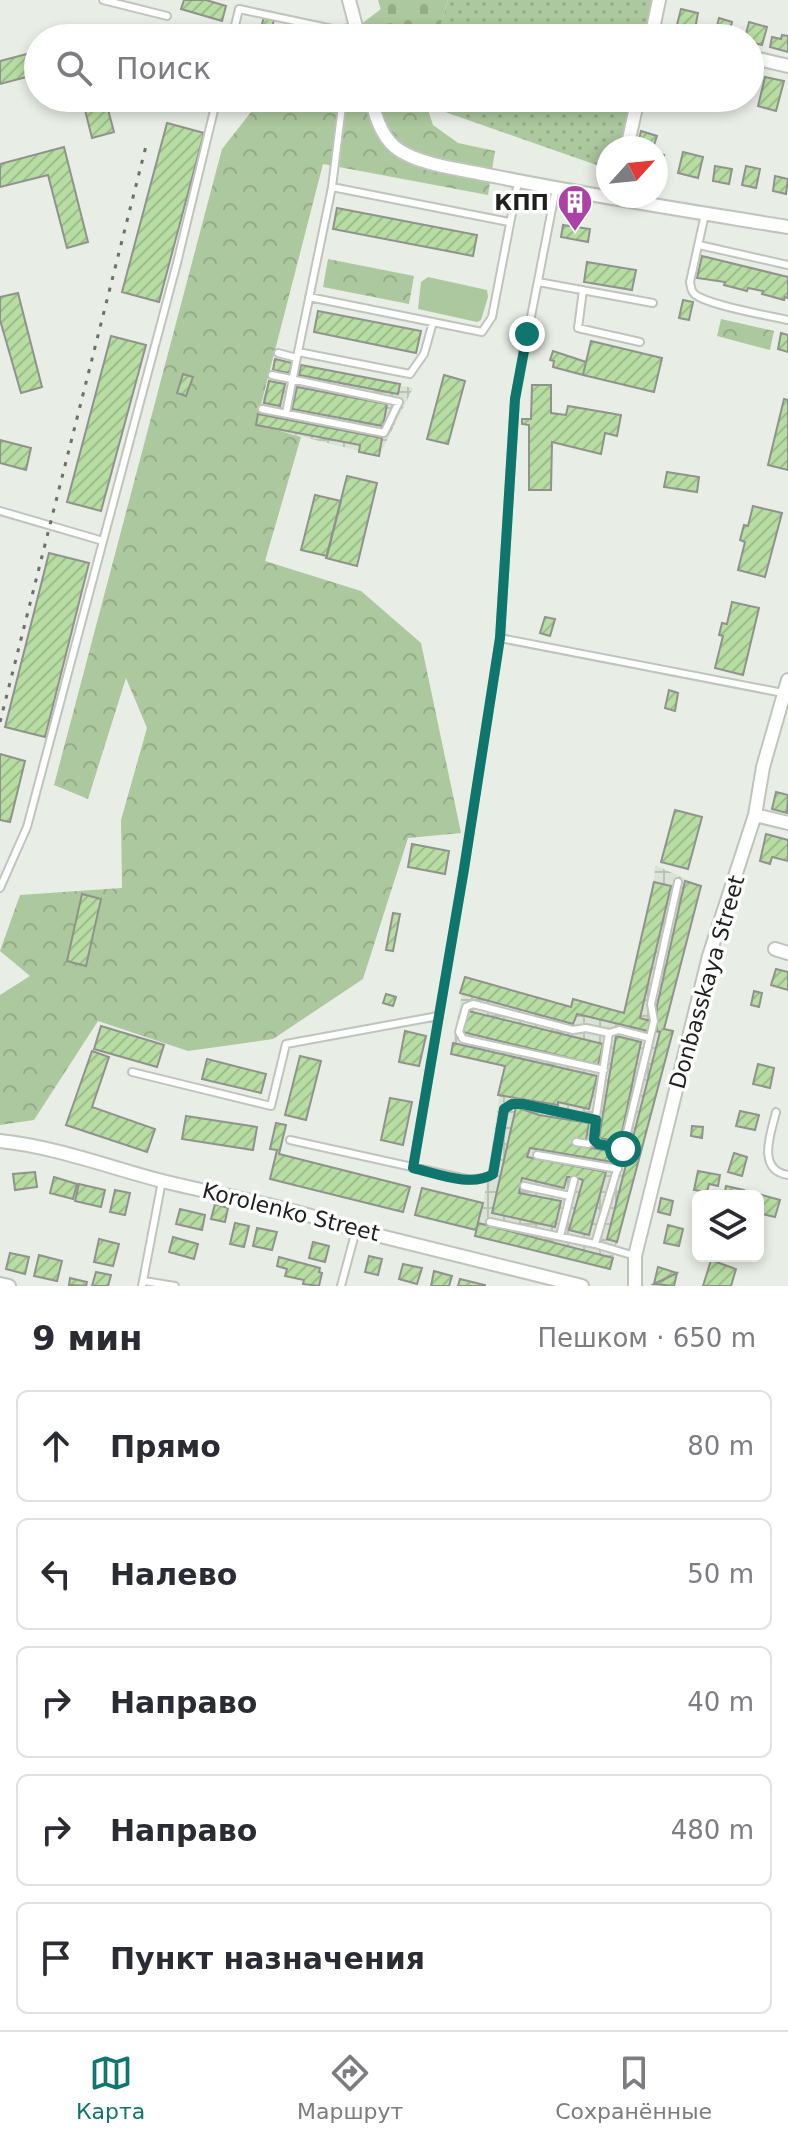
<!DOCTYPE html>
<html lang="ru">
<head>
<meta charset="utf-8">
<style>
  :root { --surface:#fff; --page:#f2f2f3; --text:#2b2b33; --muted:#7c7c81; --line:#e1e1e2; --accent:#0f766e }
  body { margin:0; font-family:"DejaVu Sans",sans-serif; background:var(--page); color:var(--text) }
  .controls { position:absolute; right:24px; bottom:24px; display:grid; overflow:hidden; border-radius:12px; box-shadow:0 4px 12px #0003 }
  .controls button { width:72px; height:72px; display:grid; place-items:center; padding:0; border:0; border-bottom:2px solid var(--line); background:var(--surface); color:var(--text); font:40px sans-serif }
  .compass { position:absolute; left:596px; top:136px; width:72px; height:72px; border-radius:50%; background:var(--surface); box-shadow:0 4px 12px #0003; rotate:63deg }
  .stop { position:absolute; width:24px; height:24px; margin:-18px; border:6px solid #0f766e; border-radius:50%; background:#fff }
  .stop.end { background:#0f766e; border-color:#fff; box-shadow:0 2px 8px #0008 }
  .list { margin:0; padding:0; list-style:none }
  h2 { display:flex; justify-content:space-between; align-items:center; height:104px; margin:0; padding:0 32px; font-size:34px }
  h2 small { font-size:26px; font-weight:400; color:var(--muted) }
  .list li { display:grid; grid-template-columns:52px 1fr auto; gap:24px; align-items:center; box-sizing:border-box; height:112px; margin:0 16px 16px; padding:0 16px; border:2px solid var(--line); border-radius:12px }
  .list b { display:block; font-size:30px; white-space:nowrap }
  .list em { font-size:26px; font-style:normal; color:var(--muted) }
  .icon { flex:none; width:44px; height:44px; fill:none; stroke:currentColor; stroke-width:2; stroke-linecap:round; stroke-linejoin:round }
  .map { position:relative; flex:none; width:788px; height:1286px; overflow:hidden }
  .search { position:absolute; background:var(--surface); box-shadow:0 4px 12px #0003; left:24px; right:24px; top:24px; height:88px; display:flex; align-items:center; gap:20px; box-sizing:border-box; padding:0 28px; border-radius:44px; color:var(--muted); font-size:30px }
  .sheet { height:744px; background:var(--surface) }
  nav { display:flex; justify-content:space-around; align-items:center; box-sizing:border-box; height:112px; border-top:2px solid var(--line); background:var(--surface); font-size:22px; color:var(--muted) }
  nav a { display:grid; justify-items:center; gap:4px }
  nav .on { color:var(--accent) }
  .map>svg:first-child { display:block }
  .industrial { fill:url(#industrial-grid) }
  .grass { fill:url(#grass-dots) }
  .forest { fill:url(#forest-crowns) }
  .cemetery { fill:url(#cemetery-stones) }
  .pitch { fill:#acc89e }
  .building { fill:url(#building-hatch); stroke:#8f938c; stroke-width:2 }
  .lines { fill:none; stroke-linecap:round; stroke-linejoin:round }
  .service-casing { stroke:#bfc4bc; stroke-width:10 }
  .minor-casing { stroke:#bfc4bc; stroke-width:16 }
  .service { stroke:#fff; stroke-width:6 }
  .minor { stroke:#fff; stroke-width:12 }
  .rail { stroke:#6d6f6b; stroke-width:3; stroke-dasharray:4 8; stroke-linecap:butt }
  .route { stroke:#0f766e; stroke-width:10 }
  .labels { text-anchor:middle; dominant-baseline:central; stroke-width:7; stroke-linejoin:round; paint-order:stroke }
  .poi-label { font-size:22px; font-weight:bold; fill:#1f201e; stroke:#fff; text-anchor:end }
  .street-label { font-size:22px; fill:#1f201e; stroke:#fff }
</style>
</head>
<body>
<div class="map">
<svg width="788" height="1286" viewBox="0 0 788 1286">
  <defs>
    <pattern id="industrial-grid" width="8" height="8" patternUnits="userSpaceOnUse" patternTransform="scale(2)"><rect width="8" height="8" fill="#d9e2d4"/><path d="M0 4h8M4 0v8" fill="none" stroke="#bac2b6"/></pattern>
    <pattern id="grass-dots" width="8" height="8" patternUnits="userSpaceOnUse" patternTransform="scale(2)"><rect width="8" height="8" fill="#acc89e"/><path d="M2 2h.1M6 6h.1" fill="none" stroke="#94ac88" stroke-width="1.8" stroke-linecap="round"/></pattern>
    <pattern id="forest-crowns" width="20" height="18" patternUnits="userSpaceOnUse" patternTransform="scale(2)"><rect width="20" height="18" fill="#acc89e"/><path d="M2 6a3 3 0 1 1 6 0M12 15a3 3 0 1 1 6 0" fill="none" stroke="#94ac88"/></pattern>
    <pattern id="cemetery-stones" width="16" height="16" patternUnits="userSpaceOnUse" patternTransform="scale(2)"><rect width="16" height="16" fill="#acc89e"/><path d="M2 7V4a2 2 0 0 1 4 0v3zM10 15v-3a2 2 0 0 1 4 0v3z" fill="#94ac88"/></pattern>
    <pattern id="building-hatch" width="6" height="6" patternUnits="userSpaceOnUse" patternTransform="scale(2)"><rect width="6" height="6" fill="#b7dda3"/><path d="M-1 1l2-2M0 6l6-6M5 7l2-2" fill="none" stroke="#9dbd8c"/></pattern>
  </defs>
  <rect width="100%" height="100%" fill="#e8ede5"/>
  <path class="industrial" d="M274,359L413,388L379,456L256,425Z
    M655,865L701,886L665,1029L673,1031L610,1269L475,1236L484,1199L504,1067L451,1054L465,977L570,1006L573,999L624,1013L654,882Z"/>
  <path class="grass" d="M448,0H655L646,38H437Z
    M426,98H632L621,148H608V169L425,105Z"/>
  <path class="forest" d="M385,6L426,38H343Z
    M262,98H424L433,125L458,143L495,151L488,195L323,164L256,424L301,437L265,561L361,591L421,643L461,833L408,838L363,979L273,1039L188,1051L98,1021L34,1120L0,1125V995L30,976L0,951L20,895L122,888L121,820L147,728L126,678L88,799L54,785L222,149Z
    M328,259L414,276L409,304L323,287Z
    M721,319L774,331L770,350L717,336Z"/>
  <path class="cemetery" d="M378,0H448L437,38H415L383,17Z"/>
  <path class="pitch" d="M428,277L487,290L488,297L481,320L477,322L418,309L421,282Z"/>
  <path class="building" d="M184,0H206L226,6L222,21L181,9Z
    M681,9L698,13L695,29L677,25Z
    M264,17L274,20L269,38H258Z
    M719,18L732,22L728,37L715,34Z
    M749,22L767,27L762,45L750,42V38H745Z
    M782,35L788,36V52L770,47L772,37L781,39Z
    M38,51V74L0,84V61Z
    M765,77L784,81L776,111L758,106Z
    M82,98H105L114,132L92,138Z
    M167,123L204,133L159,302L122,292Z
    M641,131L657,136L653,148L637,147Z
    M64,147L88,242L67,248L48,175L0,187V164Z
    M683,152L703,157L698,178L678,173Z
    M656,153L664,155L660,172L656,171Z
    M715,166L732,169L729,184L713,181Z
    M746,166L760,169L756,188L742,185Z
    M775,176L788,179L786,194L773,191Z
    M337,208L477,235L473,256L333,229Z
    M563,225L590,229L588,242L561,237Z
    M702,256L788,277V298L785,297L784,300L762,294L763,291L748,288L747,291L724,285L725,282L697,278Z
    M587,262L636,270L632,290L584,282Z
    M18,293L42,387L21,393L0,320V297Z
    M683,300L693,302L689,320L679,318Z
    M318,311L421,331L416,353L314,332Z
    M781,333L788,335V352L778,349Z
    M111,336L146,345L101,511L67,502Z
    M591,341L662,358L654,392L583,375Z
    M553,351L586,362L583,375L553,367L554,361L550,360Z
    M275,359L292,363L289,373L273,370Z
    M301,365L400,384L398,394L299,375Z
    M183,374L193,377L186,396L177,393Z
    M444,375L465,381L448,444L427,439Z
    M269,381L285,384L280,406L264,403Z
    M532,385H551V413L566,415L568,406L621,415L617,436L605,433L601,454L552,442L551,490H529V425L522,424V419H531Z
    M297,387L387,404L383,426L292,409Z
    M784,399L788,400V470L768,465Z
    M258,414L382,438L379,456L359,452L360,445L256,425Z
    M0,440L31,448L26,470L0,463Z
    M667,472L699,477L697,492L664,487Z
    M347,476L377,483L357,566L326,558Z
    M315,495L341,501L327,556L301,550Z
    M753,506L782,513L765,577L738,570L745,542L740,540L744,525L748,526Z
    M49,553L89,563L45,737L5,727Z
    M732,602L759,608L743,675L715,668L723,636L719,635L722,623L727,624Z
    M545,617L555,619L550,636L540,633Z
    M669,690L678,693L675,711L665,708Z
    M0,754L25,761L10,822L0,820Z
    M776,792L788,795L787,813L772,809Z
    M675,810L702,817L688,869L661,862Z
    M766,834L788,840V861L772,857L770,864L760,861Z
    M412,844L449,851L445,874L408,867Z
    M685,881L701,886L664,1029L673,1031L617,1242L607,1239L660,1032L657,1031V1006Z
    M654,882L671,886L640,1018L651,1021L648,1031L577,1014L573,1024L460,993L465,977L571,1007L573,999L624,1013Z
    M82,894L101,899L86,966L67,961Z
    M393,913L400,914L393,951L386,950Z
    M776,969L788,972V990L771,985Z
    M754,991L762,993L759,1007L751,1005Z
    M386,994L396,997L393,1006L383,1003Z
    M468,1011L603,1044L598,1065L463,1032Z
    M101,1026L164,1045L157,1067L94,1049Z
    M405,1031L426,1036L419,1066L399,1062Z
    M616,1036L641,1042L620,1142L599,1138Z
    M453,1043L597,1076L589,1109L558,1102V1105L498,1095L505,1066L451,1054Z
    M92,1051L109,1057L92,1107L155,1129L147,1152L66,1125Z
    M300,1056L321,1061L306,1120L285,1115Z
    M207,1059L266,1074L261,1093L202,1079Z
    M758,1064L774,1068L770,1088L753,1084Z
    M390,1098L412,1102L403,1145L381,1140Z
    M516,1107L539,1115L589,1123L586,1140L575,1139L574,1145L614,1152L612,1162L530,1148L527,1157L606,1172L589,1235L569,1230L583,1180L574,1177H567L564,1188L522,1178L519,1193L561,1201L555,1227L492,1213Z
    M740,1111L759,1115L755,1130L736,1126Z
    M186,1116L257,1127L253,1150L182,1139Z
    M276,1123L286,1125L279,1154L410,1187L403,1212L270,1179L277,1150L270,1149Z
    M692,1126L703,1127L702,1138L691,1136Z
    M734,1153L747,1157L742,1176L728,1172Z
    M698,1171L720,1175L718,1186L709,1184L707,1192L694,1190Z
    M35,1172L37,1187L15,1190L13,1174Z
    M54,1177L77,1184L73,1199L50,1193Z
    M79,1184L105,1190L101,1207L75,1201Z
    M726,1186L744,1190L742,1196H724Z
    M422,1188L483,1203L476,1230L415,1215Z
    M115,1190L130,1193L125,1215L110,1212Z
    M755,1193L780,1200L775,1217L758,1213V1196H754Z
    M661,1198L673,1201L670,1215L658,1212Z
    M215,1204L228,1208L225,1222L211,1219Z
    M180,1209L205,1215L202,1230L176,1224Z
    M235,1223L249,1226L244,1247L230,1244Z
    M478,1223L613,1258L610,1269L475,1236Z
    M668,1225L683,1229L679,1246L664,1243Z
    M257,1228L277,1232L272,1250L253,1246Z
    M173,1237L198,1244L194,1259L169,1252Z
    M99,1239L119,1244L113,1266L94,1262Z
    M313,1242L329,1246L325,1262L309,1258Z
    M10,1253L29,1257L25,1274L6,1269Z
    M39,1255L62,1261L57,1281L34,1276Z
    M369,1256L382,1259L378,1275L365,1272Z
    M279,1257L320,1268L319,1272L322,1273L319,1286L303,1284L304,1280L285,1276L287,1269L277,1266Z
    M711,1260L736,1269L731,1286H703Z
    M403,1264L422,1268L417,1284L399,1279Z
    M658,1267L677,1273L654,1284Z
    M434,1271L452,1276L449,1286H431Z
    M96,1272L111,1275L108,1286H92Z
    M677,1273L674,1286L654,1284Z
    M70,1278L87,1282L86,1286L69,1285Z
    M460,1279L485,1285V1286H458Z"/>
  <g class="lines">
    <g class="service-casing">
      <path id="service" d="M103,0L167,16
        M232,38L239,9L337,30L355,27
        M332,187L343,98
        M705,214L690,282C691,289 692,294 699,297C718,307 765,315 788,320
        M699,245L788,265
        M538,282L653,303
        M583,290L578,328L640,342
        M309,297L482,332L492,317L518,182
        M433,322L424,354L410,374L298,352L332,187L509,222
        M278,353L297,358
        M262,409L384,433L399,402L272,375
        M286,413L298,352
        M0,511L103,541
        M500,638L783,693
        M0,888L27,827L177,263L217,98
        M609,1033L593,1135L598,1144L623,1149
        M604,1070L463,1039L459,1032L466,1007L473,1004L573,1030L586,1028L609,1033L619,1030L650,1038
        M132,1072L271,1106L286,1044L438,1016
        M776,1112C771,1133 756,1170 788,1175
        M290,1140L471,1180L488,1177L493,1174L504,1109L512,1104H523L596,1120
        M576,1142L588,1144L594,1140
        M537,1155L618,1169
        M413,1168L464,869L500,638L515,399L556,188
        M524,1186L570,1196L560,1236
        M570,1196L574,1180
        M490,1222L595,1244L635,1256
        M595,1244L623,1149L654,1021L651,1004L678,882
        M144,1281L175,1286
        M142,1286L162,1181
        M341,1286L356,1230"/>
    </g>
    <g class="minor-casing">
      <path id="minor" d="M349,0L359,38
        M653,32L677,38
        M651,38L659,0
        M750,57L788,66
        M371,98C375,116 383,140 399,150C423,166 466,170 493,176C591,196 690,211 788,227
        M627,148L638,98
        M755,815L788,823
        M775,949L788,953
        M0,1141C57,1147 111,1168 166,1182C229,1197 294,1208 356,1230L582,1286
        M0,1284L9,1286
        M635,1286V1256L709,956L755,815L763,767L788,680"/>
    </g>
    <use href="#service" class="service"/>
    <use href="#minor" class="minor"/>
    <path class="rail" d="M0,722L147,142"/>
  </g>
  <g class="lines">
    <path class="route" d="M527,334L515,399L500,638L464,869L413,1168C436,1173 471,1188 493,1174L504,1109L512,1104H523L596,1120L594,1140L598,1144L623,1149"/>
  </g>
  <defs>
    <g id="building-pin" transform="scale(1.8)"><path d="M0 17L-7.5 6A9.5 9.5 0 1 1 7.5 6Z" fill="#ab43a6" stroke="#fff"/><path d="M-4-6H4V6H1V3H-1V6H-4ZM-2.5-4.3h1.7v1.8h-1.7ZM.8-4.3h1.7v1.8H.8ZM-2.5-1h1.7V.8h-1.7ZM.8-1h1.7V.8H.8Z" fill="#fff"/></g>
  </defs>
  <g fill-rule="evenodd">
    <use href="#building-pin" x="575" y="202"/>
  </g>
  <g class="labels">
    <g class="poi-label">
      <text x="549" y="202">КПП</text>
    </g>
    <g class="street-label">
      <text transform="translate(707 982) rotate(-74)">Donbasskaya Street</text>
      <text transform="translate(291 1212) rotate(14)">Korolenko Street</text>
    </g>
  </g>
</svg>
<div class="controls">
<button><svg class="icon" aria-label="layers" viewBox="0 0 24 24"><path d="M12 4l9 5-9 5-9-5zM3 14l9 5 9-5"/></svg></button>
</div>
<svg class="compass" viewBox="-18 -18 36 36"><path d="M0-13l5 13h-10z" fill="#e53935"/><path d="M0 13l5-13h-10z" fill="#7c7c81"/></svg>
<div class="stop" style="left:623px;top:1149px"></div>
<div class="stop end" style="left:527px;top:334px"></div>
<div class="search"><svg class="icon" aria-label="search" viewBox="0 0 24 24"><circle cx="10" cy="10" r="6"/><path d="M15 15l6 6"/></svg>Поиск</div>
</div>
<section class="sheet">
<h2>9 мин<small>Пешком · 650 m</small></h2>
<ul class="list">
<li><svg class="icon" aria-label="ahead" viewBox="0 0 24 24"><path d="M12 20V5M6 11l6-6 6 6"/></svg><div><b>Прямо</b></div><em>80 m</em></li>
<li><svg class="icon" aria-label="left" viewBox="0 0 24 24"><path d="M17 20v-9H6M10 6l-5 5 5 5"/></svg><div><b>Налево</b></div><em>50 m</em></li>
<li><svg class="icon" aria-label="right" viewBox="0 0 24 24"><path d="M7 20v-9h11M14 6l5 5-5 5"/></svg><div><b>Направо</b></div><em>40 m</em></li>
<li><svg class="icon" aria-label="right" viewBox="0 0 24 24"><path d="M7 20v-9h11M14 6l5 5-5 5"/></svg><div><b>Направо</b></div><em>480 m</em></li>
<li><svg class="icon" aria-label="arrive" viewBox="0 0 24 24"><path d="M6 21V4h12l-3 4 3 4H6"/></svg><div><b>Пункт назначения</b></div></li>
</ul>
</section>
<nav>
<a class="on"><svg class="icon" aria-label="map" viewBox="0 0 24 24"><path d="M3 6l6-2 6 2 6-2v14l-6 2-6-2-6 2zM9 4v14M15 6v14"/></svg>Карта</a>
<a><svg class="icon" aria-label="directions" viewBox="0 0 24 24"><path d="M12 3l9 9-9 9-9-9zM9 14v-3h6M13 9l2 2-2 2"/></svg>Маршрут</a>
<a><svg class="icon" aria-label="saved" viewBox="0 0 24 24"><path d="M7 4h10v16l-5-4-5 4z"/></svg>Сохранённые</a>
</nav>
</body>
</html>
